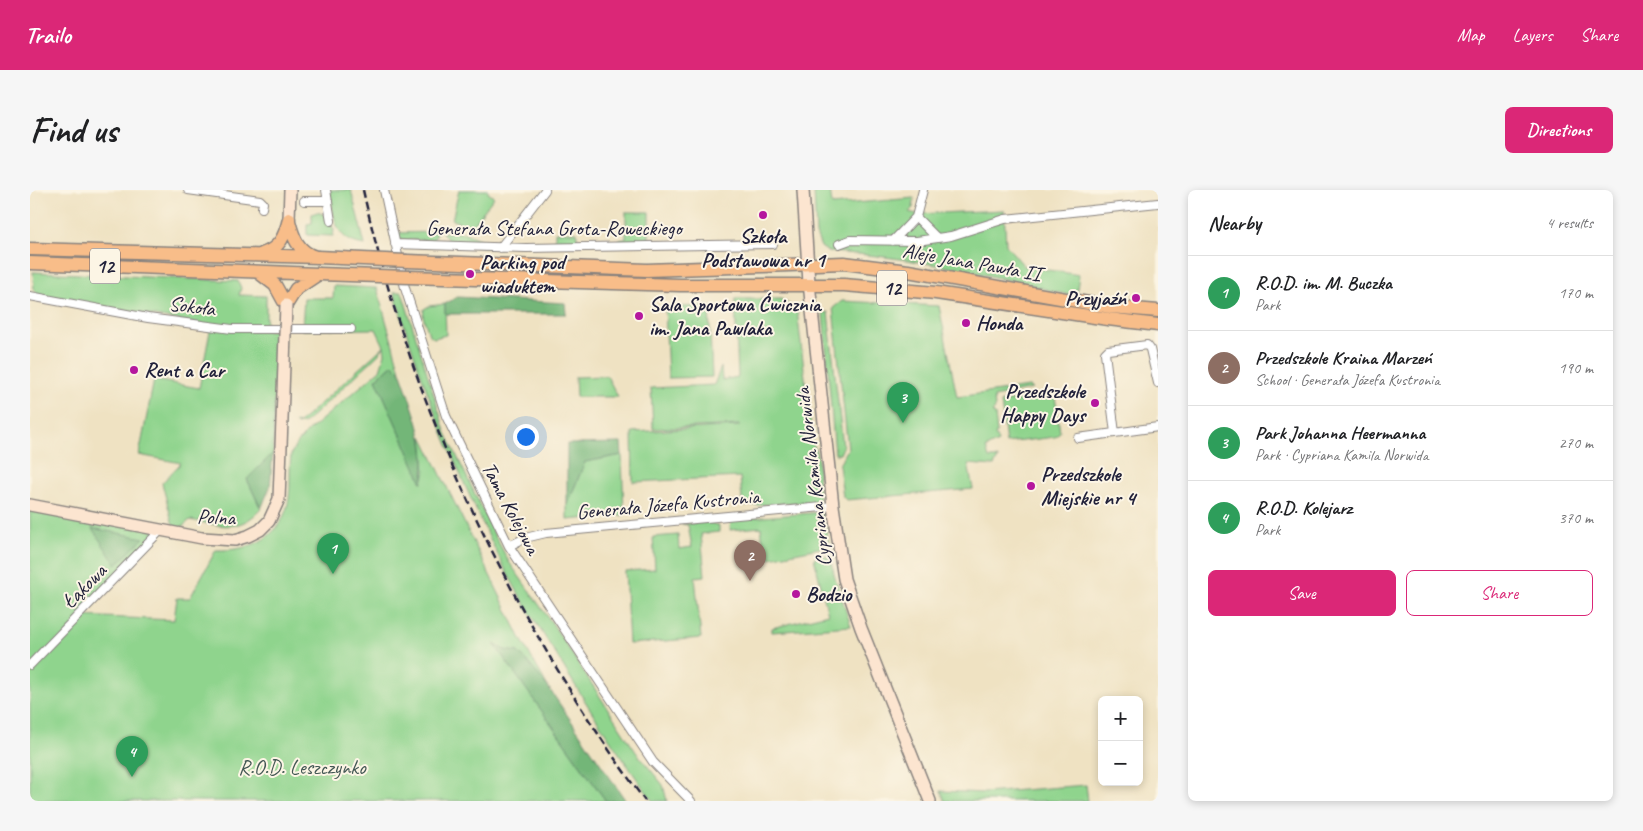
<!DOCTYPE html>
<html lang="en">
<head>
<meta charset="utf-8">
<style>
  :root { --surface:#fff; --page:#f6f6f6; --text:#202124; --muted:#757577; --line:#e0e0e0; --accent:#db2777 }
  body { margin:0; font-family:Caveat,sans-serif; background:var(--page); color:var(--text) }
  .controls { position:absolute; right:15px; bottom:15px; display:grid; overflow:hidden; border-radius:8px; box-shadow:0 2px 8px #0003 }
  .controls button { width:45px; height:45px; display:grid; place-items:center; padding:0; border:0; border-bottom:1px solid var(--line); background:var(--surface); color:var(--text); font:25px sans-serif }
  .you { position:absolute; left:495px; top:246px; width:18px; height:18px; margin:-12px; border:4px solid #fff; border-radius:50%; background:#1a73e8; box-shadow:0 0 0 8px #1a73e833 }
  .badge { display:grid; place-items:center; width:32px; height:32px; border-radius:50%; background:var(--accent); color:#fff; font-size:16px; font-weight:700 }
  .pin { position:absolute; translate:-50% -41px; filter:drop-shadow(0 1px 2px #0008) }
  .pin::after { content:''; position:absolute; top:26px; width:18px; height:15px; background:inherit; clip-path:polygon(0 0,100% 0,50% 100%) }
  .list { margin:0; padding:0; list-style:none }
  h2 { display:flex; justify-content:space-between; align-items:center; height:65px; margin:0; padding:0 20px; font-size:21px }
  h2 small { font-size:16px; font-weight:400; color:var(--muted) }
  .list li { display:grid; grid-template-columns:32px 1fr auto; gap:15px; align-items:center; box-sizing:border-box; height:75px; padding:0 20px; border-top:1px solid var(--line) }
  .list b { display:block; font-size:19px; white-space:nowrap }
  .list p { margin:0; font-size:16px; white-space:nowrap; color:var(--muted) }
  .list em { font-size:16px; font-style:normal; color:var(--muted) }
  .actions { display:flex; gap:10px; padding:15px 20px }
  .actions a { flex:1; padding:11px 0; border:1px solid var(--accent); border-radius:8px; text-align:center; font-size:18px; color:var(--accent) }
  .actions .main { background:var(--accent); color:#fff }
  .map { position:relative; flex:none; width:1128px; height:611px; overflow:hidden; border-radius:8px }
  header { display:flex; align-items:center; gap:30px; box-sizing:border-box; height:70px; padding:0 25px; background:var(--accent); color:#fff }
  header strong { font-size:24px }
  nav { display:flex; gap:28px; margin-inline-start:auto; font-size:18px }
  .intro { display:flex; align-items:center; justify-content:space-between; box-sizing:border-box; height:120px; padding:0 30px }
  h1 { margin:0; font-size:35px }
  .button { padding:12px 22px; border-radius:8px; background:var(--accent); color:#fff; font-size:18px; font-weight:700 }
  main { display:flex; gap:30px; padding:0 30px }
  aside { flex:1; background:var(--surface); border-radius:8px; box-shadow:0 2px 8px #0003 }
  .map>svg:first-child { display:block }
  .green { fill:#8fd48d; stroke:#587b64 }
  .forest { fill:#73b678; stroke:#4a6c5a }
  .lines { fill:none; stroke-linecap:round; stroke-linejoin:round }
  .street-casing { stroke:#88827e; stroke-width:10 }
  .secondary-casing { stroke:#88827e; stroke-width:14 }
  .primary-casing { stroke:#88827e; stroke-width:15 }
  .street { stroke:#fff; stroke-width:8 }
  .secondary { stroke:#fce5d0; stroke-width:11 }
  .primary { stroke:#f8bd89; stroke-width:12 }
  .rail { stroke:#22223b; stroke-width:2.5; stroke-dasharray:8 4; stroke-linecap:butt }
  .secondary-bridge-casing { stroke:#88827e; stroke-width:14; stroke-linecap:butt }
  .primary-bridge-casing { stroke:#88827e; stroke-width:15; stroke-linecap:butt }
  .secondary-bridge { stroke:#fce5d0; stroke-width:11 }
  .primary-bridge { stroke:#f8bd89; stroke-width:12 }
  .poi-dot { fill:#b5179e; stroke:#fcf5e5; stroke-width:2 }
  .labels { text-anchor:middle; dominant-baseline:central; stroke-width:4; stroke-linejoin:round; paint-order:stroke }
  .shield { fill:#fcf5e5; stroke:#63616e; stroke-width:1 }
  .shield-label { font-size:20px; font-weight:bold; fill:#22223b }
  .street-label { font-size:21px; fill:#22223b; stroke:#fcf5e5 }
  .poi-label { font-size:21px; font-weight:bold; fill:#22223b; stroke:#fcf5e5; text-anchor:start }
  .park-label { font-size:21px; fill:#435754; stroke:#fcf5e5 }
</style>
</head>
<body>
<header>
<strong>Trailo</strong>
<nav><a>Map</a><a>Layers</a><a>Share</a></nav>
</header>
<div class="intro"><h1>Find us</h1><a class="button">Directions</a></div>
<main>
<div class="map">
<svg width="1128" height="611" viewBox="0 0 1128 611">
  <rect width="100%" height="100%" fill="#fcf5e5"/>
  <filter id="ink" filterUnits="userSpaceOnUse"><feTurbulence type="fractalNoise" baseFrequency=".02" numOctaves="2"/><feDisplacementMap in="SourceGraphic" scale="10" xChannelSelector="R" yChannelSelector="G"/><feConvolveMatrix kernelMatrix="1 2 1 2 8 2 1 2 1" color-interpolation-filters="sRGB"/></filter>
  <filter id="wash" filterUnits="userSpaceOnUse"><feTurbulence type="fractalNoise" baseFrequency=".0096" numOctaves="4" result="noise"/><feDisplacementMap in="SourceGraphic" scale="20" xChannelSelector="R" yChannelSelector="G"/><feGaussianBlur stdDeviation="1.12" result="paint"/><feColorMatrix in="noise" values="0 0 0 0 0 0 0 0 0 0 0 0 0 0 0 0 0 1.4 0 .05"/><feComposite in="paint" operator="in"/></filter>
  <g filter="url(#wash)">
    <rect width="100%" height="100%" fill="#efe2c2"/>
    <path class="green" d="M300,0H321L335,55C303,51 304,26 300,0Z
      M429,0H458V3L464,7L442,37L422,30Z
      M784,0H800L802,15L884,8L883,18L879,22L887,24L974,20L976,55L994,76L1049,85L1046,107C965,86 882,66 798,62L791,57L786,44Z
      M287,22L296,25L304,40L303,46L277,45V34L282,33V24Z
      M596,22H619V52L588,53V50L596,49Z
      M408,42L403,50H364L362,43Z
      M412,42L435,43L470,58L420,53Z
      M525,42H547V54H525Z
      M3,82L208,91L211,98L209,105L236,106V140L246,141L243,263L217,289L231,319C208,344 189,335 160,330L145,343L132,293L151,273L109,265L124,190L169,198L181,136L7,105L4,99Z
      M304,96L347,98L370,181L363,174L346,189L392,292L395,282L392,246L490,447L518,497L488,462L474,460L465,455L576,611H0V315L131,340L49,426L144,430L147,408H160L186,360C222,361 253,347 259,308C261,294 259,279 261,265C263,257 271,250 276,243L350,180L355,164L354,156L349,164L275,233L267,235L265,232L269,233L354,156L346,139L272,140L274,108H303Z
      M364,102H372L415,241L463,342L479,372L522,433L606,562L633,595L637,611H623C588,564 557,515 527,466C508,436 489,406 473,375C428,287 392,196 364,102Z
      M705,109H751L767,120L781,238L780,244L788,268L789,311L714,316L712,310L710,287L603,292L602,242L709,236V235L623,239L621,198L684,195L691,177L692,190L708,187Z
      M812,111L909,116L927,207L999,197L1002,199L964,207L965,219L962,222L965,225L967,243L965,244L968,252L956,258L959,268H968L964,276L938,274L943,299L816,310L813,307L809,275L818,259L803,118Z
      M415,114L416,145L404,148L399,145L393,126L394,119L399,116Z
      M679,116L682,187L638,188L635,117Z
      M798,122L813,257L810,264H805L793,123Z
      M577,186L588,207H546L545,187Z
      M1025,206L1030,242L1025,247L976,253L971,212Z
      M592,265L594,325L537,330V315L555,272Z
      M793,322L799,356L735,369L731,337L700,340L701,331L708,329Z
      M679,332L689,336V342L671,344L675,386L665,387L671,448L599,454L595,381L625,379L623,347L648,345L649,359L662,357L658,335L652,334Z
      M795,366L801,370L805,388L821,436L742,442V438L798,424L784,368Z
      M1056,595L1058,611H915L911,601L955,603Z"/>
    <path class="forest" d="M427,107L535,113L536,124H415V114Z
      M363,174L370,181C382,217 400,255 392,293L346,189Z
      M591,253L592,265L555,272L537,315V254Z
      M243,263L240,297L231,319L217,289Z
      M62,338L114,348L86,375Z
      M464,454L474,460L488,462L496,470L518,497L596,611H576Z"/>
  </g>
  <g filter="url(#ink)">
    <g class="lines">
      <g class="street-casing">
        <path id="street" d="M158,0L230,10L233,13L232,18
          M296,0L301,31
          M354,0L375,98L416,226L479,356L623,572L661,611
          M274,11H298
          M886,27L907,48
          M863,51L886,27L893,0
          M365,54L496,58L743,54
          M809,54L820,50L887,51L921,46L975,29L1128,13
          M470,58L515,0
          M0,106L118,128L202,139H321
          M1085,243L1075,163L1078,160L1117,155L1120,159L1128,193
          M1048,248L1128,237
          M479,356L495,348L516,343L803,316
          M0,475L131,340"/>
      </g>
      <g class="secondary-casing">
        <path id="secondary" d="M773,0L779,93L803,316L814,389L831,438L900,611
          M259,29L260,0
          M0,315L172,348L205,350L218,346L230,340L239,331L249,309L253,203"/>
      </g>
      <g class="primary-casing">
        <path id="primary" d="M259,31C263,47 268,62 286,67
          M0,59L288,67
          M232,64C250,58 255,46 259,29
          M377,71L617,80L814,73L878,81L1081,117L1128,121
          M0,73L289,84
          M228,82L245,95L256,115
          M379,87L650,95H814L906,103L1078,129L1128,135
          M256,115L266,99L287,85"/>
      </g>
      <use href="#street" class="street"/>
      <use href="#secondary" class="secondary"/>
      <use href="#primary" class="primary"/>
      <path class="rail" d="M333,0C382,221 481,428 615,611"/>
      <g class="secondary-bridge-casing">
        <path id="secondary-bridge" d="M253,203L256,115"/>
      </g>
      <g class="primary-bridge-casing">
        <path id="primary-bridge" d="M288,67L377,71
          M289,84L379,87"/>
      </g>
      <use href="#secondary-bridge" class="secondary-bridge"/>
      <use href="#primary-bridge" class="primary-bridge"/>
    </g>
  </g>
  <g class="poi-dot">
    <circle cx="733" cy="25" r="5"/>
    <circle cx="440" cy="84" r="5"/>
    <circle cx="1106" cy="108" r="5"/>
    <circle cx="609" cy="126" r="5"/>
    <circle cx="936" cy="133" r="5"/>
    <circle cx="104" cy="180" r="5"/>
    <circle cx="1065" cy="213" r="5"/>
    <circle cx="1001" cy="296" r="5"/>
    <circle cx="766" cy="404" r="5"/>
  </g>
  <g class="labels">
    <g class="shield">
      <rect x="60" y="58.5" width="30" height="35" rx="4"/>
      <rect x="847" y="80.5" width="30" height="35" rx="4"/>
    </g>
    <g class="shield-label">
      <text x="75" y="76">12</text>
      <text x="862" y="98">12</text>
    </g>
    <g class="street-label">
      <text x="524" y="38">Generała Stefana Grota-Roweckiego</text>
      <text transform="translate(942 72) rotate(10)">Aleje Jana Pawła II</text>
      <text transform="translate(162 116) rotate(7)">Sokoła</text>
      <text transform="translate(783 287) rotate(-97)">Cypriana Kamila Norwida</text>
      <text transform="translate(638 314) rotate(-5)">Generała Józefa Kustronia</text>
      <text transform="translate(481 318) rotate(62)">Tama Kolejowa</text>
      <text transform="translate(186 327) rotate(3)">Polna</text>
      <text transform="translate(54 396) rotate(-45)">Łąkowa</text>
    </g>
    <g class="poi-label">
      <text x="733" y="46" text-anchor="middle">Szkoła<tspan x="733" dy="24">Podstawowa nr 1</tspan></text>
      <text x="450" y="72">Parking pod<tspan x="450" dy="24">wiaduktem</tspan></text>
      <text x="1096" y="108" text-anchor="end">Przyjaźń</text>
      <text x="619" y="114">Sala Sportowa Ćwicznia<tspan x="619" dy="24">im. Jana Pawlaka</tspan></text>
      <text x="946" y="133">Honda</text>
      <text x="114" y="180">Rent a Car</text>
      <text x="1055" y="201" text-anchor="end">Przedszkole<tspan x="1055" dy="24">Happy Days</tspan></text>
      <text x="1011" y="284">Przedszkole<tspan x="1011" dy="24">Miejskie nr 4</tspan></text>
      <text x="776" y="404">Bodzio</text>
    </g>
    <g class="park-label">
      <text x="272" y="577">R.O.D. Leszczynko</text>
    </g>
  </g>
</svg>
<div class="controls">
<button>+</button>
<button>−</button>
</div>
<div class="you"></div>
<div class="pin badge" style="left:303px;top:384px;background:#2e9e5b">1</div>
<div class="pin badge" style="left:720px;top:391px;background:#8d6e63">2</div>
<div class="pin badge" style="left:873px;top:233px;background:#2e9e5b">3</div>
<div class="pin badge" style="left:102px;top:587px;background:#2e9e5b">4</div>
</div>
<aside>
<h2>Nearby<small>4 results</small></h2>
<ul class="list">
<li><span class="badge" style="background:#2e9e5b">1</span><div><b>R.O.D. im. M. Buczka</b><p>Park</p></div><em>170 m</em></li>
<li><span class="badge" style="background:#8d6e63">2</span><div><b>Przedszkole Kraina Marzeń</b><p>School · Generała Józefa Kustronia</p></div><em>190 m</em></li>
<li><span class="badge" style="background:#2e9e5b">3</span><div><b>Park Johanna Heermanna</b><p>Park · Cypriana Kamila Norwida</p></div><em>270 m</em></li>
<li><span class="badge" style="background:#2e9e5b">4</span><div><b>R.O.D. Kolejarz</b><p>Park</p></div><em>370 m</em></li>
</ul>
<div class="actions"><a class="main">Save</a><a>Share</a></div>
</aside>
</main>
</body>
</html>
